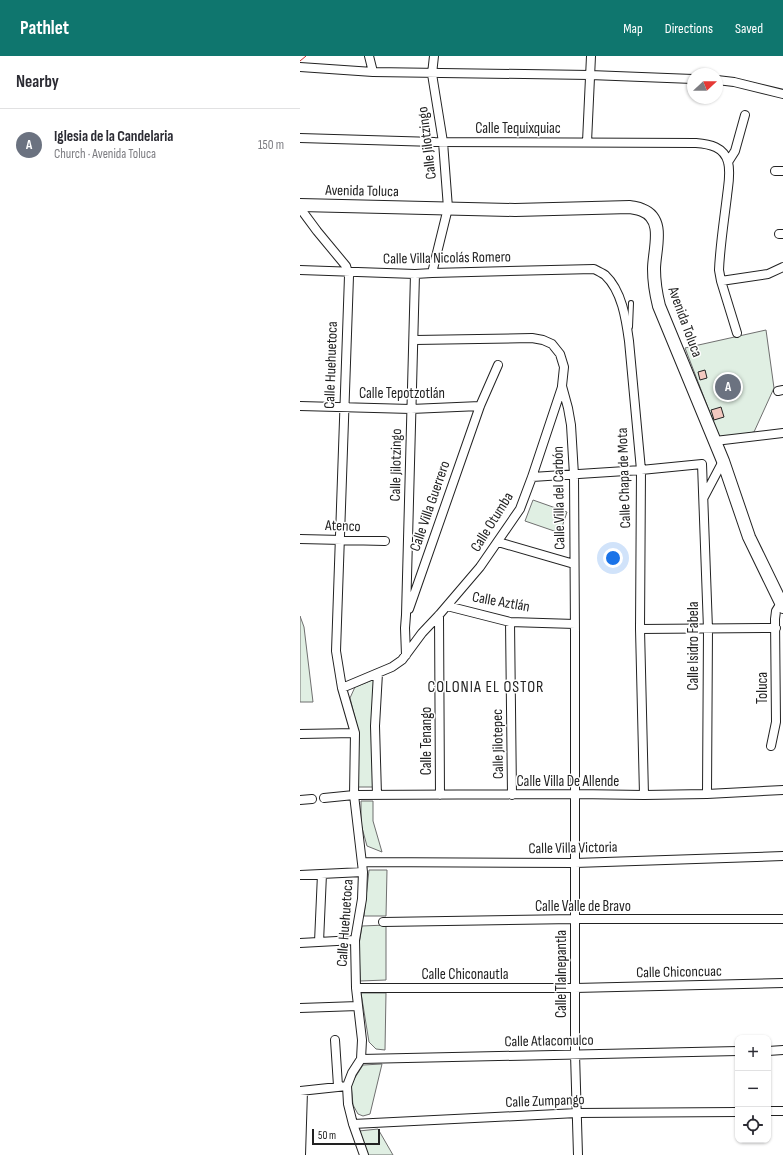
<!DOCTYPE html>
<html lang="en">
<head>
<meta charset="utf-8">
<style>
  :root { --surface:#fff; --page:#f7f7f7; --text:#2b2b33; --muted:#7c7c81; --line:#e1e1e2; --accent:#0f766e }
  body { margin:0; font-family:"Sofia Sans Condensed",sans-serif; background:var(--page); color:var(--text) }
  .controls { position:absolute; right:12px; bottom:12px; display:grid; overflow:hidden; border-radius:8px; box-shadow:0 1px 3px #0004 }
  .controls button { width:36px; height:36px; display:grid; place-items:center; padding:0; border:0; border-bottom:1px solid var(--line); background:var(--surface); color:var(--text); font:20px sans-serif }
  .compass { position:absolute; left:387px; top:12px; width:36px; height:36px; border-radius:50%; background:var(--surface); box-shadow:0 1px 3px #0004; rotate:68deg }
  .scale { position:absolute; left:12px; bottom:10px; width:68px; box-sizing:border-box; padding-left:4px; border:2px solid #222; border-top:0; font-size:11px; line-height:14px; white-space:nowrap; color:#222; -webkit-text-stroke:3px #fff; paint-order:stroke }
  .you { position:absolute; left:313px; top:502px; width:14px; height:14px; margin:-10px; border:3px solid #fff; border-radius:50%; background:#1a73e8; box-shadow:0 0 0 6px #1a73e833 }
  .badge { display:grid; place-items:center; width:26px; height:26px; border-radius:50%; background:var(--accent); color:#fff; font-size:13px; font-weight:700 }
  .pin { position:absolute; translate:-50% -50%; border:2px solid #fff; box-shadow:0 1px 4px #0006 }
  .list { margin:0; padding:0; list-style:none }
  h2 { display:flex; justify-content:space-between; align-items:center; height:52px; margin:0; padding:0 16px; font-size:17px }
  h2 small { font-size:13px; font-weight:400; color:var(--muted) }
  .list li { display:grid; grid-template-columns:26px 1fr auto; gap:12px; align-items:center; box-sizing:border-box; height:72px; padding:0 16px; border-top:1px solid var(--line) }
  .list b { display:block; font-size:15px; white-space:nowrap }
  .list p { margin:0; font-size:13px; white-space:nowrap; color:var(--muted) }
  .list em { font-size:13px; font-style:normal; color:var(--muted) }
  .icon { flex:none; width:22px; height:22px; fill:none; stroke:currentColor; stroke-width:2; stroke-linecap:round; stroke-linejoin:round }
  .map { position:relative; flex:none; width:483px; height:1099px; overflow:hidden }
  header { display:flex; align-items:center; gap:24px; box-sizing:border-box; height:56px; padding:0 20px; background:var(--accent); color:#fff }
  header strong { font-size:19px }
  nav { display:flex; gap:22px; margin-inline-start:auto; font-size:14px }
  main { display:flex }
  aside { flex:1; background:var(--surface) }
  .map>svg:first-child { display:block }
  .green { fill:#e0efe3; stroke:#6f6f6f }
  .building { fill:#f3c9c0; stroke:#222 }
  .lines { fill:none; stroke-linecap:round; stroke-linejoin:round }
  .lane-casing { stroke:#222; stroke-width:6 }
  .street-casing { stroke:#222; stroke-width:10 }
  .secondary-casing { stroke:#222; stroke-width:14 }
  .lane { stroke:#fff; stroke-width:4 }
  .street { stroke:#fff; stroke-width:8 }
  .secondary { stroke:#fff; stroke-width:12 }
  .power { stroke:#c62828; stroke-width:1; stroke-dasharray:14 3 2 3; stroke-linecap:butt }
  .labels { text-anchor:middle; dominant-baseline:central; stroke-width:3; stroke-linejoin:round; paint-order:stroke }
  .street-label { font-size:15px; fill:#222; stroke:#fff }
  .neighbourhood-label { font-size:16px; letter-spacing:1px; fill:#222; stroke:#fff }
</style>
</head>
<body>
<header>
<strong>Pathlet</strong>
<nav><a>Map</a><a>Directions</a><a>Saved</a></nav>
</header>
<main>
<aside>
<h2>Nearby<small></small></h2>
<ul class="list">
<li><span class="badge" style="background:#6b7280">A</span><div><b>Iglesia de la Candelaria</b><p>Church · Avenida Toluca</p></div><em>150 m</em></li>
</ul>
</aside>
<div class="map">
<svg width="483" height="1099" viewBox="0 0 483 1099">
  <rect width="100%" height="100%" fill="#fff"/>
  <path class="green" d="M466,274L474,332L454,376L420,383L385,292Z
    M233,444L267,456L260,477L225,465Z
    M0,560L4,571L13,646H0Z
    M75,623L73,731H57L59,678L50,642L55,631Z
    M61,745H73V765L82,796L67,790L61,768Z
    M69,814H87L86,860H64Z
    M86,869V924L60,925L59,889L62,870Z
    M61,937H86L85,994L76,993L69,986Z
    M82,1008L70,1058L63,1060L58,1058L53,1049L51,1028L63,1009Z
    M78,1073L93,1099H68L64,1091L59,1075Z"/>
  <path class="building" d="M405,314L407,322L400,324L398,316Z
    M429,317L441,327L427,344L414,334Z
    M421,351L424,361L414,364L411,354Z"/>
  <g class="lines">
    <g class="lane-casing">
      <path id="lane" d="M330,271L331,247"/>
    </g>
    <g class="street-casing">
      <path id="street" d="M69,0L73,16
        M0,11L73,16L290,19L393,23
        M417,24L434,26L483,38
        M0,82L135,86L396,87C410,88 424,91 428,106C431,117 428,130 427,140C424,165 420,190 419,214L421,225L437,277
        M287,86L291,0
        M428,106L435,95L445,59
        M475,115H483
        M0,152L17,175L46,210L49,220L36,595L42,632L55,677L54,739L63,816L62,843L55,884L56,932L62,984L61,1003L52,1017L47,1030L48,1048L53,1068L64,1099
        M479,178H483
        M0,214L115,218L132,217L294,213C298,215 302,217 305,219C322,235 326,263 329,285L341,414L340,573L344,739
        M132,217L148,152L143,86L132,18L134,0
        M421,225L468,218L483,211
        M115,284L232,282L243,284L252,288L260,298L264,311L262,330L268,352L271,369L274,419L275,577V998L278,1099
        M478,335L483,334
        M0,350L111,353L180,350
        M415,385L483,377
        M232,421L341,414L402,408L408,573L407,738
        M404,441L423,405
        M0,483L85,485
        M198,486L274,508
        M147,550L210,566L275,568
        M109,553L180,350L198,309
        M139,559L140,739
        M210,566L212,739
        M340,573L476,572
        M106,599L105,572L106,559L115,218
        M42,632L92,611L102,604L122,577L139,559L180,511L220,453L232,421L262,331
        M0,678L55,677
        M471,690L476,666L475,563L476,555L481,547
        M77,739L75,670L78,617
        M24,742L54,739L276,738L344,739L407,738L483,734
        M0,744L12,743
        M62,806L275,807L483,800
        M0,819L63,816
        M83,866L275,863H483
        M19,886L22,818
        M0,887L55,884
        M56,932H275L483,927
        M0,952L58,950
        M35,984L38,1030
        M468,995L483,994
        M61,1003L438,995
        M0,1035L47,1030
        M468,1055H483
        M53,1068L277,1057L438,1056
        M1,1099L3,1035"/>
    </g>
    <g class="secondary-casing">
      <path id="secondary" d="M0,149L215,154L330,151C334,152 338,152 342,154C366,163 354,194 354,213C354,226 356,238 359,250L423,405L449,481L483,551"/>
    </g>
    <use href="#lane" class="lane"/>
    <use href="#street" class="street"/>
    <use href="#secondary" class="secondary"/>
    <path class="power" d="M0,5L6,0"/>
  </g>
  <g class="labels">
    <g class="street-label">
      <text x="218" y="72">Calle Tequixquiac</text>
      <text transform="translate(127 87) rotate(-97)">Calle Jilotzingo</text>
      <text transform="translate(62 135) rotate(1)">Avenida Toluca</text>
      <text transform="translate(147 202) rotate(-1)">Calle Villa Nicolás Romero</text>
      <text transform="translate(385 266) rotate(70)">Avenida Toluca</text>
      <text transform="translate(31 309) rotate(-88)">Calle Huehuetoca</text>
      <text x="102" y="337">Calle Tepotzotlán</text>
      <text transform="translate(96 409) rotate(-89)">Calle Jilotzingo</text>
      <text transform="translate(324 422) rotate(-92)">Calle Chapa de Mota</text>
      <text transform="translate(259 442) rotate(-91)">Calle Villa del Carbón</text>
      <text transform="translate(130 450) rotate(-71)">Calle Villa Guerrero</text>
      <text transform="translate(192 466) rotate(-58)">Calle Otumba</text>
      <text transform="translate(43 470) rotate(2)">Atenco</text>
      <text transform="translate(201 546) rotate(10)">Calle Aztlán</text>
      <text transform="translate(393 590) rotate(-90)">Calle Isidro Fabela</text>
      <text transform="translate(462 632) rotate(-90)">Toluca</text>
      <text transform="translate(126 685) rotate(-90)">Calle Tenango</text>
      <text transform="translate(198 688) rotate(-91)">Calle Jilotepec</text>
      <text x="268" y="725">Calle Villa De Allende</text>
      <text transform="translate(273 792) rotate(-1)">Calle Villa Victoria</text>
      <text x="283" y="850">Calle Valle de Bravo</text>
      <text transform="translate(45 867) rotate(-86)">Calle Huehuetoca</text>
      <text transform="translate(379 916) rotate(-1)">Calle Chiconcuac</text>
      <text x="165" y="918">Calle Chiconautla</text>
      <text transform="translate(261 918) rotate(-90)">Calle Tlalnepantla</text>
      <text transform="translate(249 985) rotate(-1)">Calle Atlacomulco</text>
      <text transform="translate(245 1045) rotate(-2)">Calle Zumpango</text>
    </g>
    <g class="neighbourhood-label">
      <text x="186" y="631">COLONIA EL OSTOR</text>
    </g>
  </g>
</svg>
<div class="controls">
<button>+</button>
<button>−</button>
<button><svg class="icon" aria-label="locate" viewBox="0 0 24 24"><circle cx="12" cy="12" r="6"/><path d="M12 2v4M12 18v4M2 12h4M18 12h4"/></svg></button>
</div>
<svg class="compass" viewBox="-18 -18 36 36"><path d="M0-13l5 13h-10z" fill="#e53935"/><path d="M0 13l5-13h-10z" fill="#7c7c81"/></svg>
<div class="scale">50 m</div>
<div class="you"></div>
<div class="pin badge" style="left:428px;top:331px;background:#6b7280">A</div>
</div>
</main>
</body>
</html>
